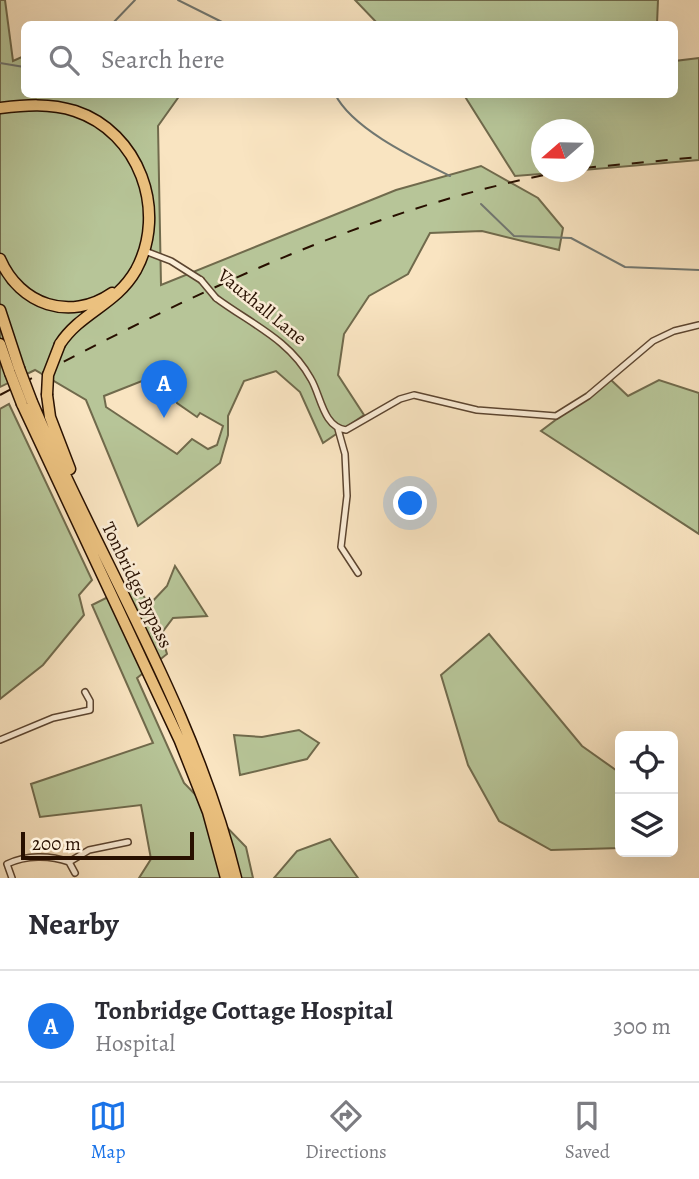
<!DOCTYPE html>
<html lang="en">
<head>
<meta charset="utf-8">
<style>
  :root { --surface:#fff; --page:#f2f2f3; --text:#2b2b33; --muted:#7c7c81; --line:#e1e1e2; --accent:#1a73e8 }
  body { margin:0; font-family:Alegreya,serif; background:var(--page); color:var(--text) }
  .controls { position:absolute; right:21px; bottom:21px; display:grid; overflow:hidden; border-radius:10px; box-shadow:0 7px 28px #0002 }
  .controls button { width:63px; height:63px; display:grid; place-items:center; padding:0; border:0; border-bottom:2px solid var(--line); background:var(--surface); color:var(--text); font:35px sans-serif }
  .compass { position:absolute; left:531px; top:119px; width:63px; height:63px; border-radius:50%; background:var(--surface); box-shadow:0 7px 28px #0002; rotate:250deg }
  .scale { position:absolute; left:21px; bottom:18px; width:173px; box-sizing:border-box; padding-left:7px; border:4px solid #281000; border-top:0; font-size:19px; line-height:24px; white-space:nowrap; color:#281000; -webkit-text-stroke:5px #fbedd7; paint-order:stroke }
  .you { position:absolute; left:411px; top:504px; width:24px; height:24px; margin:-18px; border:5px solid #fff; border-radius:50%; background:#1a73e8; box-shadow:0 0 0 10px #1a73e833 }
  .badge { display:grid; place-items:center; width:46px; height:46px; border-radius:50%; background:var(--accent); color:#fff; font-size:23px; font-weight:700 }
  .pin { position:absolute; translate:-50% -58px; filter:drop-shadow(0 2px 4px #0008) }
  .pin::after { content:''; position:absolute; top:37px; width:24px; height:21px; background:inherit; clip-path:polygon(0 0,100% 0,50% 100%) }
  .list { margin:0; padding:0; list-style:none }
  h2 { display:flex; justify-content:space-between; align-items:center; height:91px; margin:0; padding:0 28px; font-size:30px }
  h2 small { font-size:23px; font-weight:400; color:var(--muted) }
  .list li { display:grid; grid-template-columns:46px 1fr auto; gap:21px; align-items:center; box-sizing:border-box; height:112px; padding:0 28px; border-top:2px solid var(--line) }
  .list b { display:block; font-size:26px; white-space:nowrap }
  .list p { margin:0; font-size:23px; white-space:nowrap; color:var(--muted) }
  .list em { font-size:23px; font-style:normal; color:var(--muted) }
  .icon { flex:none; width:38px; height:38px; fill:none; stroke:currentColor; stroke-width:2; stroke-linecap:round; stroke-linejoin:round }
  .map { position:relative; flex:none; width:699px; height:878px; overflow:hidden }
  .search { position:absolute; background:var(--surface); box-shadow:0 7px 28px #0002; left:21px; right:21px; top:21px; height:77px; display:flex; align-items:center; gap:18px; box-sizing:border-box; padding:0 24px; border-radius:10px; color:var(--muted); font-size:26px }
  .sheet { height:203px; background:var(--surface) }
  nav { display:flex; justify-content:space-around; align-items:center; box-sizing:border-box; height:98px; border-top:2px solid var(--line); background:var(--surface); font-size:19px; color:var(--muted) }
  nav a { display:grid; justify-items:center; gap:4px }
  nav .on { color:var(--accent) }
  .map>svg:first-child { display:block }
  .green { fill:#b7c598; stroke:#706a4c; stroke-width:2; fill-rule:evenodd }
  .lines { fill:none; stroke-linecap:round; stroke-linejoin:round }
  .stream { stroke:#717771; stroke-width:2 }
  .street-casing { stroke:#5c4530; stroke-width:8 }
  .highway-casing { stroke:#281000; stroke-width:13 }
  .street { stroke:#fbedd7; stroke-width:5 }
  .highway { stroke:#ecc280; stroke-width:10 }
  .rail { stroke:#281000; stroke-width:2; stroke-dasharray:12 12; stroke-linecap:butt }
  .street-bridge-casing { stroke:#5c4530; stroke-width:8; stroke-linecap:butt }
  .highway-bridge-casing { stroke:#281000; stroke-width:13; stroke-linecap:butt }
  .street-bridge { stroke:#fbedd7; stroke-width:5 }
  .highway-bridge { stroke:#ecc280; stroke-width:10 }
  .labels { text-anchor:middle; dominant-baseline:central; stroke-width:5; stroke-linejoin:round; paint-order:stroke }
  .street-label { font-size:19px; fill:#281000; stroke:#fbedd7 }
</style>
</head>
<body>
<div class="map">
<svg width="699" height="878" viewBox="0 0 699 878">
  <rect width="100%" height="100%" fill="#f9e4c1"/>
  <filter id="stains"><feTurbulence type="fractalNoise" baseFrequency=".00286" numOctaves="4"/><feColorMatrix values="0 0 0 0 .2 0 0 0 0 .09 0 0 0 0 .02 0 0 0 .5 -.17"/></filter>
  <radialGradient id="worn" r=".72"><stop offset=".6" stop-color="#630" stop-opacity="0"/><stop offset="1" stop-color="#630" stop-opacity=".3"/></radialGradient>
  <path class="green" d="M0,0H5L13,61L24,56V94L180,95L158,126L161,285L396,190L481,166L538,198L563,228L559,250L482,231L430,233L408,274L369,296L344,334L338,375L364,415L323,443L300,392L276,371L244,381L228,416V435L220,463L138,526L86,400L35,370L0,387ZM157,375L180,387L175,398L177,403L197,417L200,413L223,426L217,445L208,449L192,439L177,454L106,407L104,396Z
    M355,0H658L657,24H378Z
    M699,58V160L584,170V130H542V172H566L515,176L464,95L674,94L675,61Z
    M610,379L628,396L659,380L699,393V534L541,431Z
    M9,404L92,580L79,595L84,615L43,665L0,699V409Z
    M175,566L207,616L173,618L161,634L167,654L137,678L184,783L246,847L253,878H139L151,859L141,805L40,817L31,784L153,743L92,605L136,583L149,605L167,586Z
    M489,634L582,746L620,773V848L551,850L499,821L468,765L441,675Z
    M299,730L319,743L307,759L240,775L234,735L262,737Z
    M330,839L358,878H274L297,851Z"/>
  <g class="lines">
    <path class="stream" d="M178,0L226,24
      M112,24L135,0
      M0,63L24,67
      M335,94C352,129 416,159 450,176
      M481,204L514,236L571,238L625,267L699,270"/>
    <g class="street-casing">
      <path id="street" d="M145,251L171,261L201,280
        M216,298C251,324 289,339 311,379C321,396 323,427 346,430L400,399L414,395L477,410L556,416L588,396L653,341L674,331L699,325
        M338,429L345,454L347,496L341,547L358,573
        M0,740L53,718L90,710V701L85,692
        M69,862L75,873
        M12,878L7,864C26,855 50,855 69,862L89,850L128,842"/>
    </g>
    <g class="highway-casing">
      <path id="highway" d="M0,108C25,105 50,103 75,111C139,132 168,211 136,270C116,305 81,312 60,344
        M0,259C20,305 70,322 112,293
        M0,310L19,368
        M0,344L10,373
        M47,395L50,417L70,469
        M32,402C99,560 195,710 236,878
        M22,404L180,741L208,812L226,878"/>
    </g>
    <use href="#street" class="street"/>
    <use href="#highway" class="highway"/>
    <path class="rail" d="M584,168L699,157
      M0,395C180,300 357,211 559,172"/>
    <g class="street-bridge-casing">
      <path id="street-bridge" d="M201,280L216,298"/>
    </g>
    <g class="highway-bridge-casing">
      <path id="highway-bridge" d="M19,368L32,402
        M10,373L22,404
        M47,395L48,375L60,344"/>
    </g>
    <use href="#street-bridge" class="street-bridge"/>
    <use href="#highway-bridge" class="highway-bridge"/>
  </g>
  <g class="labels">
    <g class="street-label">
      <text transform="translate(262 307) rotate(39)">Vauxhall Lane</text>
      <text transform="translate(137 585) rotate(64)">Tonbridge Bypass</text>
    </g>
  </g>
  <rect width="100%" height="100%" filter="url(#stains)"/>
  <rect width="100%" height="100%" fill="url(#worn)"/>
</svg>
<div class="controls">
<button><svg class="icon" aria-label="locate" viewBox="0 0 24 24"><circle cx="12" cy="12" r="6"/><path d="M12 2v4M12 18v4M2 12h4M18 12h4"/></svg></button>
<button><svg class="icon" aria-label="layers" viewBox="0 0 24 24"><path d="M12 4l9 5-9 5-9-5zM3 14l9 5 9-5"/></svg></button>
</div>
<svg class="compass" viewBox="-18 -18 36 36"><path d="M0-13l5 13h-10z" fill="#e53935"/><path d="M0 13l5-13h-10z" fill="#7c7c81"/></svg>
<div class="scale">200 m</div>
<div class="you"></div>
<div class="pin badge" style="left:164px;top:418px">A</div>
<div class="search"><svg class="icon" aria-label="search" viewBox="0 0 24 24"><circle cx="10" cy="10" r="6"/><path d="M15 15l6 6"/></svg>Search here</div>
</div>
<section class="sheet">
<h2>Nearby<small></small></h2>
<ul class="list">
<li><span class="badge">A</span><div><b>Tonbridge Cottage Hospital</b><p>Hospital</p></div><em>300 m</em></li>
</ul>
</section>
<nav>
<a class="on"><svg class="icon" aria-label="map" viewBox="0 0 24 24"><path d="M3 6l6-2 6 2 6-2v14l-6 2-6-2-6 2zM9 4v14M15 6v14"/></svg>Map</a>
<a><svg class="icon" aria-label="directions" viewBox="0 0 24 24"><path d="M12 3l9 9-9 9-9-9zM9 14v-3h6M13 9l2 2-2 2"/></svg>Directions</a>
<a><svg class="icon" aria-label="saved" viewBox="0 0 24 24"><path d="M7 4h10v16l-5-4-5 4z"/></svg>Saved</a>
</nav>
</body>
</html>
